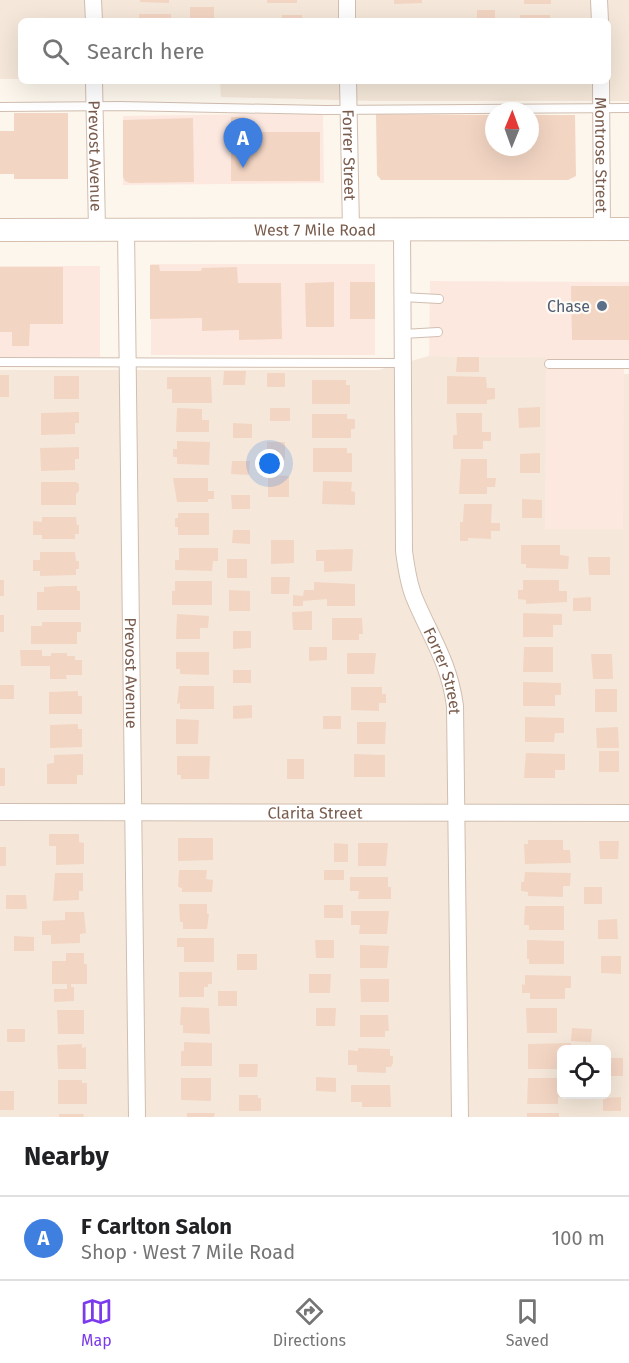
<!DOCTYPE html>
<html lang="en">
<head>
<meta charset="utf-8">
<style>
  :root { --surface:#fff; --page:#f2f2f2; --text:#202124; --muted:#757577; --line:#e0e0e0; --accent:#7c3aed }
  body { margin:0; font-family:"Fira Sans",sans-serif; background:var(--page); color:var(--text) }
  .controls { position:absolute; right:18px; bottom:18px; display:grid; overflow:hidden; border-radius:9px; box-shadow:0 6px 24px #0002 }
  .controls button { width:54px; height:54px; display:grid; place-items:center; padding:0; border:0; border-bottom:2px solid var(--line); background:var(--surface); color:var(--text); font:30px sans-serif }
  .compass { position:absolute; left:485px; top:102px; width:54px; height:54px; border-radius:50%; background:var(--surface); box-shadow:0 6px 24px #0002; rotate:1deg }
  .you { position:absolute; left:270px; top:464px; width:21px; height:21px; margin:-15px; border:4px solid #fff; border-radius:50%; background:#1a73e8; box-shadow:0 0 0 9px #1a73e833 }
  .badge { display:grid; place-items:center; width:39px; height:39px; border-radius:50%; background:var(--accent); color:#fff; font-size:20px; font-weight:700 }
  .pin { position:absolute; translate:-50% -50px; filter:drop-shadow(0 2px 3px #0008) }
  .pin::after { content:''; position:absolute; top:32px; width:21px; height:18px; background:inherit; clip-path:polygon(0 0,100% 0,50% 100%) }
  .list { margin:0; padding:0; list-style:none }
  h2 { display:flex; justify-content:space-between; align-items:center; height:78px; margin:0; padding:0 24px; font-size:26px }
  h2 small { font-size:20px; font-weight:400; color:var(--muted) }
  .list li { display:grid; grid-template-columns:39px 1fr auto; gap:18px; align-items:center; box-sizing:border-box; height:84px; padding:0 24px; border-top:2px solid var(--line) }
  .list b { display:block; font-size:22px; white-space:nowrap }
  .list p { margin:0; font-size:20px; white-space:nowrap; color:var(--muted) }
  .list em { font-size:20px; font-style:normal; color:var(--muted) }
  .icon { flex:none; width:33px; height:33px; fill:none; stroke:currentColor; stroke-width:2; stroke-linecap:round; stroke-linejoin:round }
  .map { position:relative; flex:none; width:629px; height:1117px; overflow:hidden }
  .search { position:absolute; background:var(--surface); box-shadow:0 6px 24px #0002; left:18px; right:18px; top:18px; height:66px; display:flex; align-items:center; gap:15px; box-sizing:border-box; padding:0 21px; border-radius:9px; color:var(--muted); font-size:22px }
  .sheet { height:162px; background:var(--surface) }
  nav { display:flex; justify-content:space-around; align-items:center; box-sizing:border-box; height:84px; border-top:2px solid var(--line); background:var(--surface); font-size:16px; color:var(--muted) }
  nav a { display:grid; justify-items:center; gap:3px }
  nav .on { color:var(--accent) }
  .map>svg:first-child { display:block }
  .residential { fill:#f5e8da; fill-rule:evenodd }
  .commercial { fill:#fde8e0 }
  .building { fill:#f3d5c3 }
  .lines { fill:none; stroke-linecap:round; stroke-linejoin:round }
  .lane-casing { stroke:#d1beb0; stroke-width:10 }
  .street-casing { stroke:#d1beb0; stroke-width:18 }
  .secondary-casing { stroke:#d6c0b0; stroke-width:24 }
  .lane { stroke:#fff; stroke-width:8 }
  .street { stroke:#fff; stroke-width:16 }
  .secondary { stroke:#fff; stroke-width:22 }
  .service-dot { fill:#5c6f8a; stroke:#fffaf3; stroke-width:2 }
  .labels { text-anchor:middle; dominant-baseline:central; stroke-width:4.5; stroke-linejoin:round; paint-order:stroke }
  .street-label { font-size:16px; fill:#7a5c4d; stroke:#fffaf3 }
  .service-label { font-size:16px; fill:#4e5e75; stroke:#fffaf3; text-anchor:end }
</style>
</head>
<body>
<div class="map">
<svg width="629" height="1117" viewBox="0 0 629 1117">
  <rect width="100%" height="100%" fill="#fdf6ec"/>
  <path class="residential" d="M0,0H629V101H373L221,97L220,81H608V21H21V79H0Z
    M429,356L546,357V529H623V374H629V1117H0V370H378ZM562,1050H606V1094H562Z"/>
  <path class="commercial" d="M323,113L324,183L123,185V116Z
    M151,264H375V355H151Z
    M0,266H100V357H0Z
    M430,281L629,282V361L624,362L623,529H545L546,357L429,356Z"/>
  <path class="building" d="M140,0H169V3L140,2Z
    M267,0H297V3H267Z
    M394,0H422V3L394,4Z
    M524,0H551V4H524Z
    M190,7H214V21H190Z
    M477,10H495V21H477Z
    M139,14H171V21H139Z
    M282,15H302V21H282Z
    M520,15H550V21H520Z
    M14,113H68V179H14V174H0V131H14Z
    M376,114L494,115V147H530V115H575L576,176L568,180H381L377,175Z
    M231,117H245V132H320V181H231Z
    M193,118L194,182L130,183L125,181L123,177V120Z
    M150,265H159L160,271H201L202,268L237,267L238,283H281L282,339L239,340V330L202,331V318L150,319Z
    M0,267H63V324H30L29,346H12V332H0Z
    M334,282V327H306L305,283Z
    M350,282H375V319H350Z
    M571,286H629V340H572Z
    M457,357H479V372H456Z
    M224,371H246L245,385H223Z
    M267,373H285V387H267Z
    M0,375H9V397H0Z
    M54,376H79V399H54Z
    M447,376L486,377L487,388H495V399L487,400V404H447Z
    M167,377H211L212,403H172V389H167Z
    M312,380H346V385H350V404H312Z
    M540,407V427L519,428L518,408Z
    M177,408L202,409V420H209V432H176Z
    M270,408H290V421H270Z
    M79,412V423H75V434L41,435V413Z
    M456,413H482V432H491V441H483V449H453V435H457Z
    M312,414H347V419H355V429H351V438H312Z
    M233,423L252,424V438H233Z
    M177,441L210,442L209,465L177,464V457H173V449H177Z
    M267,442H285V460H267Z
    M79,447V459H75V470L41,471L40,448Z
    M313,448H347V453H352V472H313Z
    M540,453V473H520V454Z
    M461,459H487V478H496L495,487H487V494H459Z
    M232,461H250L249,475L231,474Z
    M268,475L289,476V497H268Z
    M173,478H208V491H214V499H208V502H177Z
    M323,481L352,482L351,491L355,492V505L322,504Z
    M41,482H76L79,484V491L76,494V505H41Z
    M231,495H250V509H232Z
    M522,499L542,500V518H522Z
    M464,504H492L491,523H500V531H491V539L468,538V541H460V522H463Z
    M178,513H209V535H178V527H175V518H178Z
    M42,517H76L77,525H79V534H75V539H42V535H33V521L42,522Z
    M233,530H250V544L232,543Z
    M271,540H294V563L271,564Z
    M521,545H560V555L569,556L568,569L526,568V564H521Z
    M179,548H218V561H213L212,571L175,570V560H179Z
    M353,549L352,571L324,572V561H316V550Z
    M40,552H75L76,561H79V569H76V575L40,576V571H33V560H40Z
    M588,557H610V575H589Z
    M227,559H247V578H227Z
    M271,577H290L289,594H271Z
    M0,580H4V596H0Z
    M523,580H559V591H567V602L526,604V600L518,599V590H523Z
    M175,581H212V605H172V591H175Z
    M314,582L355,584V606H327V599L303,601V606H293V595L303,596L304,590H314Z
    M60,586H77V591H80V610H37V592H44V587Z
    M229,590L250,591V611H229Z
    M591,597V611H573V598Z
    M312,611V630H293L292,612Z
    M523,613L562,614V625H553V637H523Z
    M177,614L209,616L208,628H200V639H176Z
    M0,615H4V632H0Z
    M332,618H362L363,634H359V640H332Z
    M42,622H81V632H77V644H31V626H42Z
    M233,631H251V648L233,649Z
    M309,647H327V660L309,661Z
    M524,647H553V672H523Z
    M20,650H42V656H51V653H67V656H75V660H82V675H66L67,679H50V666H21Z
    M176,652H209V675L180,674V669H176Z
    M347,653H376L374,674H347Z
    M591,654H612L613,679H593Z
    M233,670H251V683H233Z
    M523,682L561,683V695H555V706H523Z
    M0,685H14V699H0Z
    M179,686H214V709H180V703L177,704Z
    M351,687H382V694H386V703H379V711L351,710Z
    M595,689H617V712H595Z
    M78,691V696H82V714H49V692Z
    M252,705V718L233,719V706Z
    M323,716H341V729H323Z
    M525,717L564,718V733H555L554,742H525Z
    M176,719L199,720L198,744H176Z
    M357,722H386L385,744H357Z
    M78,724V729H82V747L50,748V725Z
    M618,727L619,748H597L596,728Z
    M599,751H619V772H599Z
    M526,753L565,754V770H555V778H524Z
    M83,754V775H77V784H47V764L54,763V755Z
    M354,754L385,755V777H354Z
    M177,756H210L209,779H181V775H177Z
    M287,759H304V779H287Z
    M0,768H5V786H0Z
    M49,834H79V842L84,843V864L56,865V846H49Z
    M178,838H213V860L178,861Z
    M528,840H563V850H570L571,863L525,864L524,844H528Z
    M599,841H619L618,859H600Z
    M334,843L348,844V862H334Z
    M358,843H388L386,866H358Z
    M0,847H6V866H0Z
    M179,870H207L206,879L213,880L212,892H182V888L178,887Z
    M324,870H344V880H324Z
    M525,872L571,873L570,886H563V897L528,896V892L521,891V882H524Z
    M55,873H83V891H79V900L53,901Z
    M350,877H388V887H391V899H358L359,891H350Z
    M584,887H602V904H584Z
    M6,895H26L27,909H6Z
    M179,904H207V914H209L207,929H183V922H180Z
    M324,905H343V918H324Z
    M525,906H564V930H529V925H524Z
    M351,911H389L387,934H359L360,925H351Z
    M65,912H84L86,933L80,934V943L51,944V935H42V921L65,920Z
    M617,919L618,939H598V920Z
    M14,936L34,937V951H14Z
    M177,938H214V962H184V947H177Z
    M315,940H334V958H316Z
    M527,940L564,941V964H529V959H527Z
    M360,945L389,946L387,968H360Z
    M66,953H84V964H87V984H71V987H74V1001L54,1002V989H67V984H52V961H66Z
    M237,954H257V970H237Z
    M601,956H621V974L601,973Z
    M179,972H212V984H208V987H204V997H179Z
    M309,974H331L330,993H309Z
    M525,975L571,976V988H565V999H530V993H522V984L525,985Z
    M360,979H389V1002H361Z
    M218,991H237V1006H218Z
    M181,1007L209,1008L210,1034L183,1033V1025H180Z
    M316,1008H336L335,1026H316Z
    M526,1008H557V1033H527Z
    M57,1010H84V1034H58Z
    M360,1015H388L389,1031H385V1037H360Z
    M572,1028L592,1029L591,1042L571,1041Z
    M7,1029H25V1042H7Z
    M184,1042L212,1043V1066H181V1051H184Z
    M571,1043V1050H562V1060H557V1069H528V1044Z
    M82,1044V1048L86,1047V1069H58L57,1045Z
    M358,1048L390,1049V1056H393V1063L391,1067H386V1073L357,1072V1065H348V1050L358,1051Z
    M606,1058H623V1076H606Z
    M239,1064H258L257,1077H239Z
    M316,1077L336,1078V1092L316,1091Z
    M181,1078H211V1101L181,1100Z
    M528,1078H557L558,1084H562V1094H568V1098L558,1097V1104H527Z
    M58,1080H82V1083H87V1104H58Z
    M351,1085H390L391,1107H362V1102H351Z
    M0,1091H14V1110H0Z
    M239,1095H258V1098H261V1111H239Z
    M621,1097V1111H603V1098Z
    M187,1113H215L214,1117H187Z
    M527,1113H559V1117H527Z
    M59,1114H84L83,1117H59Z"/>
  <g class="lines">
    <g class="lane-casing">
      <path id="lane" d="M0,107L120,106L325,110L629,108
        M402,297L439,299
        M403,334L438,332
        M0,362L403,363
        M549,364H629"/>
    </g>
    <g class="street-casing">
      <g id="street">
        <path d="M93,0L94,21"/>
        <path d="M347,0V21"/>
        <path d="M599,0L600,21"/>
        <path id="s1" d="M94,81L97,230"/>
        <path id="s2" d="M348,81L351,229"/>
        <path id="s3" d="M601,81L602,229"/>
        <path id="s4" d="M126,229L137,1117"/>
        <path id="s5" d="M402,230L404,551C406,566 408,582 414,597C430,636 449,661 455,706L460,1117"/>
        <path id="s6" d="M0,812L629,813"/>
      </g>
    </g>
    <g class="secondary-casing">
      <g id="secondary">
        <path id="s7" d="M0,230L629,229"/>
      </g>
    </g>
    <use href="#lane" class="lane"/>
    <use href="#street" class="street"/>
    <use href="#secondary" class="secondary"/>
  </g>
  <circle class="service-dot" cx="602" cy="306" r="6"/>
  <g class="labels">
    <g class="street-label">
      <text stroke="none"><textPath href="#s1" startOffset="75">Prevost Avenue</textPath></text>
      <text stroke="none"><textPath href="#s2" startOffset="74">Forrer Street</textPath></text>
      <text stroke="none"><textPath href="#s3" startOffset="74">Montrose Street</textPath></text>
      <text stroke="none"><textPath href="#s7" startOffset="315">West 7 Mile Road</textPath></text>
      <text stroke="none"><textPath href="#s5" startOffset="448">Forrer Street</textPath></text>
      <text stroke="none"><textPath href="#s4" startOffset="444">Prevost Avenue</textPath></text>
      <text stroke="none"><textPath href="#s6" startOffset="315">Clarita Street</textPath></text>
    </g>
    <g class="service-label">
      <text x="590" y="306">Chase</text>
    </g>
  </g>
</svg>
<div class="controls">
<button><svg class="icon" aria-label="locate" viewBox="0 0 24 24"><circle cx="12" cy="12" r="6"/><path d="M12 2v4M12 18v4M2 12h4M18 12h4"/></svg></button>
</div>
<svg class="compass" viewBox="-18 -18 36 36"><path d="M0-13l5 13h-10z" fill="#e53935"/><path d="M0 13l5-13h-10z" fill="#757577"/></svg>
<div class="you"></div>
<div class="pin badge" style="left:243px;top:168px;background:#3f7fe0">A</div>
<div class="search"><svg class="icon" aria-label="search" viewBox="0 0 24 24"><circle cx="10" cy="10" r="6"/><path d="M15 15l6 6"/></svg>Search here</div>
</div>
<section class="sheet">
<h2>Nearby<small></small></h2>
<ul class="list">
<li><span class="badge" style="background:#3f7fe0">A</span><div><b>F Carlton Salon</b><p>Shop · West 7 Mile Road</p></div><em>100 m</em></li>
</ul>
</section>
<nav>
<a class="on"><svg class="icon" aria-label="map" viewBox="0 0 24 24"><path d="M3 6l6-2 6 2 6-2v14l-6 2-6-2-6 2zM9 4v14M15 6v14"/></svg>Map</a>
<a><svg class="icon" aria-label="directions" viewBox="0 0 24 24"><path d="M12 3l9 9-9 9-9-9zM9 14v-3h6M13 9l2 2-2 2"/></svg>Directions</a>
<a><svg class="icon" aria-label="saved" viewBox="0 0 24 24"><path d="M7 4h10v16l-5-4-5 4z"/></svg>Saved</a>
</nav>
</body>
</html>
